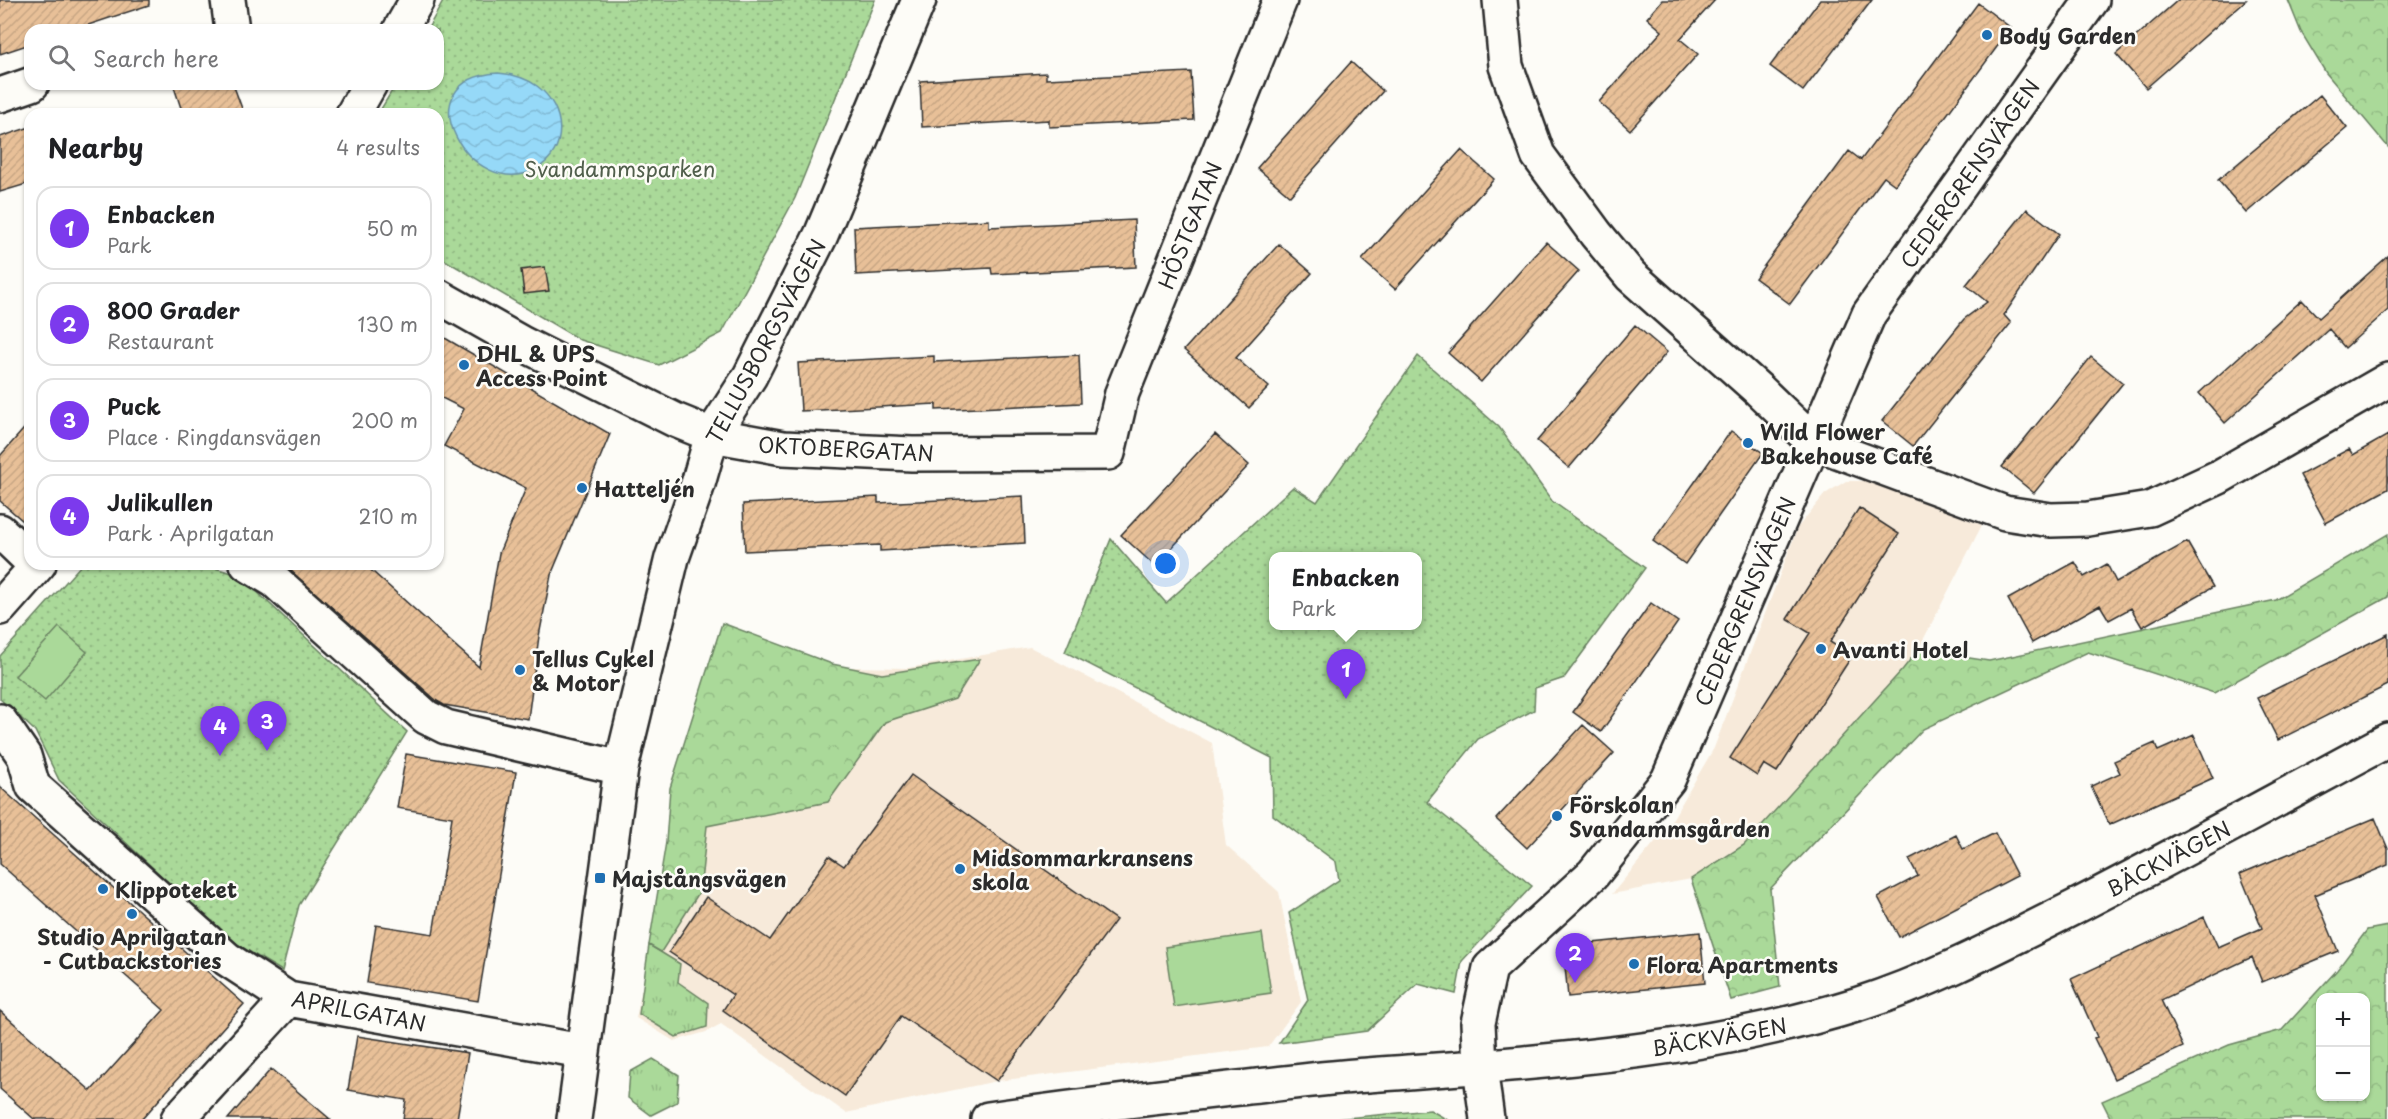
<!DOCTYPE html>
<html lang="en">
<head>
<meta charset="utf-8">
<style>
  :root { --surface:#fff; --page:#f2f2f2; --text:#202124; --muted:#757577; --line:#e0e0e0; --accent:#7c3aed }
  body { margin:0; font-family:"Playpen Sans",sans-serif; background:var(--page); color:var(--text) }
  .controls { position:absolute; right:18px; bottom:18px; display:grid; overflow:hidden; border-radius:12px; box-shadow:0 2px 4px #0004 }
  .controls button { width:54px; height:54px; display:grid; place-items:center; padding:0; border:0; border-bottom:2px solid var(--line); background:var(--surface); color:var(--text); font:30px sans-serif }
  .you { position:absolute; left:1166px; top:564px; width:21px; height:21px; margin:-15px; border:4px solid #fff; border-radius:50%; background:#1a73e8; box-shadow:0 0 0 9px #1a73e833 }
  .badge { display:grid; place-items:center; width:39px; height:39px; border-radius:50%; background:var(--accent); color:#fff; font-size:20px; font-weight:700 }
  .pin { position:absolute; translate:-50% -50px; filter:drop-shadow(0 2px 3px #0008) }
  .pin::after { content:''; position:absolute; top:32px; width:21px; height:18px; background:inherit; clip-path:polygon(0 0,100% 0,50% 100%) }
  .popup { position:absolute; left:1269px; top:552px; width:153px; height:78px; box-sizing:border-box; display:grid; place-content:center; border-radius:12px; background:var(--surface); filter:drop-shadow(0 2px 4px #0005); font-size:20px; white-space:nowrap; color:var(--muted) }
  .popup b { font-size:22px; color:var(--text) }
  .popup::after { content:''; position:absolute; left:50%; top:100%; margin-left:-12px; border:12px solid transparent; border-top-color:var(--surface) }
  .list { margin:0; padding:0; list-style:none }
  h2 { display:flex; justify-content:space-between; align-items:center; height:78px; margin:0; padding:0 24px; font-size:26px }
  h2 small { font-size:20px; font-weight:400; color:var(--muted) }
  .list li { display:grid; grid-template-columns:39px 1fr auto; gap:18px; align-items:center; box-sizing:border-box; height:84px; margin:0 12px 12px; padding:0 12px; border:2px solid var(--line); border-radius:18px }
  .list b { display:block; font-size:22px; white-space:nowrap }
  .list p { margin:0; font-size:20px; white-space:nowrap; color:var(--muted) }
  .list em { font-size:20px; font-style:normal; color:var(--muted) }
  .icon { flex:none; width:33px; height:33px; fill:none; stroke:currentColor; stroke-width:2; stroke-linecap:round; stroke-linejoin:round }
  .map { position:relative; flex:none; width:2388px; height:1119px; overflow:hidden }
  .search { position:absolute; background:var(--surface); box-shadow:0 2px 4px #0004; left:24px; top:24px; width:420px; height:66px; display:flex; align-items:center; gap:15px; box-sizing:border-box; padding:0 21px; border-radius:18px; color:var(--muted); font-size:22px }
  .panel { position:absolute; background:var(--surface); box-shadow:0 2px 4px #0004; left:24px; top:108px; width:420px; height:462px; border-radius:18px }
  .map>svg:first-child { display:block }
  .built { fill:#f7eada }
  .grass { fill:url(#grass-tufts); stroke:#6a8262; stroke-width:1.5 }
  .forest { fill:url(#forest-crowns); stroke:#6a8262; stroke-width:1.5; fill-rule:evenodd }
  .park { fill:url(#park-dots); stroke:#6a8262; stroke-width:1.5; fill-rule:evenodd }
  .pitch { fill:#aad999; stroke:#6a8262; stroke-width:1.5 }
  .water { fill:url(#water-waves); stroke:#6b93a6; stroke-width:1.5 }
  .building { fill:url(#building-hatch); stroke:#2b2b2b; stroke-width:1.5 }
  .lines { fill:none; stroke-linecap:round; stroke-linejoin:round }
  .street-casing { stroke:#2b2b2b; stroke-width:38 }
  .secondary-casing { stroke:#2b2b2b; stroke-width:38 }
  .street { stroke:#fdfcf7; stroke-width:33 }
  .secondary { stroke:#fdfcf7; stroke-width:33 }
  .poi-dot { fill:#1f6fb2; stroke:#fdfcf7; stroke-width:2 }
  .labels { text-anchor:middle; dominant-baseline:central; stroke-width:5; stroke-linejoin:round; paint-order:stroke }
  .poi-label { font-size:21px; font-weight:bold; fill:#2b2b2b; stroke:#fdfcf7; text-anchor:start }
  .park-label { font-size:21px; fill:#515f4c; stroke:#fdfcf7 }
  .street-label { font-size:21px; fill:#2b2b2b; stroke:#fdfcf7 }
</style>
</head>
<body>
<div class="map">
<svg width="2388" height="1119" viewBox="0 0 2388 1119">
  <defs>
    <pattern id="grass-tufts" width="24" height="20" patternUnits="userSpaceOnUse" patternTransform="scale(1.5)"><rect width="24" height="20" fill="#aad999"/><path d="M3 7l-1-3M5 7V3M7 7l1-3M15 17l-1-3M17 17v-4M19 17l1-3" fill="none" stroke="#92ba84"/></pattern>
    <pattern id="forest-crowns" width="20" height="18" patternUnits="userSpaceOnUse" patternTransform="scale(1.5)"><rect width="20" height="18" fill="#aad999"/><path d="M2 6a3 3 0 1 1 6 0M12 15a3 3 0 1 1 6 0" fill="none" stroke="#92ba84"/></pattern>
    <pattern id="park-dots" width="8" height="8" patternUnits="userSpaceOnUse" patternTransform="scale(1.5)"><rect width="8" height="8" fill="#aad999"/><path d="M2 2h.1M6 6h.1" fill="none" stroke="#92ba84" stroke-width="1.8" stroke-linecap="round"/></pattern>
    <pattern id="water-waves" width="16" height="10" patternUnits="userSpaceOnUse" patternTransform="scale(1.5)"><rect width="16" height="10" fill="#96d9f8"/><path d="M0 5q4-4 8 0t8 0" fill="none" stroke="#81bad5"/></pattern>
    <pattern id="building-hatch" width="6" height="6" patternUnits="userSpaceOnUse" patternTransform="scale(1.5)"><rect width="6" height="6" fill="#e8c098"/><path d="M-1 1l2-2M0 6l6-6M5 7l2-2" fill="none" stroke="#c7a583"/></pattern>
  </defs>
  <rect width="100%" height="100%" fill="#fdfcf7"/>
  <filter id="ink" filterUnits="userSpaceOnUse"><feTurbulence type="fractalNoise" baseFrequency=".0167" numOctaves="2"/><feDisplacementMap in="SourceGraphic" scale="12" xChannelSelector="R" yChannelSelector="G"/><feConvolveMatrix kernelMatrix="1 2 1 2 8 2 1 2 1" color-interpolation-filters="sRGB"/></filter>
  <g filter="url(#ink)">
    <path class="built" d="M1846,481H1867L1894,489L1982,525L1918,650L1903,669L1744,845L1691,879L1612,894L1669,825L1714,748L1798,527L1825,494Z
      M1030,647L1212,743L1226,845L1279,892L1301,1002L1268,1047L997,1081L846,1113L721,1024L706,1032L674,1041L636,1018L671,846L724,665L908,668Z"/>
    <path class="grass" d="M649,945L680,964L678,982L708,1003L707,1027L676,1037L639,1014Z
      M653,1059L679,1075L677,1102L651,1115L628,1098L630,1072Z
      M1430,1110L1446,1119H1335Z"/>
    <path class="forest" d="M2288,0H2388V147L2326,73L2301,32Z
      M2388,534V597L2214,693L2088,652L1923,729L1770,889L1780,987L1731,1000L1691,879L1744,845L1903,669L1918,650L1989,661L2276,600Z
      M722,623L832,664L882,674L980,659L955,699L885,722L828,802L707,826L700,891L661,952L649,945L666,842L670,788Z
      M2388,926V1119H2111L2102,1101L2229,1045L2282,1030L2337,970L2367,930ZM2320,998H2366V1096H2320Z"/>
    <path class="park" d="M444,0H875L795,198L722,333L659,365L580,340L438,256V114H378L396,84H438V30H427Z
      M1418,356L1499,427L1552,501L1645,568L1564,678L1535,688L1534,710L1478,739L1427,802L1532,886L1462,961L1456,994L1418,984L1367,1031L1279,1043L1308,1000L1289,913L1339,880L1336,862L1273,815L1272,758L1065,652L1111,539L1166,603L1293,487L1317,502ZM1274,556H1418V626H1274Z
      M82,564H201L239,575L407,732L299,905L282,971L230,940L59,780L35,731L0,699V656Z"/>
    <path class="pitch" d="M59,627L87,652L45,701L15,676Z
      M1262,933L1271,993L1174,1007L1165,947Z"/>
    <path class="water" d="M498,73C512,74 526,78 537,86C566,107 569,151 536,169C471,204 400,79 498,73Z"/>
    <path class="building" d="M0,0H149V5L73,30H30V44L0,54Z
      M1662,0H1715L1680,39L1698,54L1630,130L1599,102L1662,31L1647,18Z
      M1820,0H1872L1803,91L1770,66Z
      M2178,0H2246L2146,88L2116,54Z
      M1978,3L2011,28L1895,185L1884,177L1790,304L1755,278L1849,151L1861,160Z
      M1351,62L1383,91L1290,196L1257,168Z
      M1191,72L1194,120L1049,127V120L922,127L920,81L1046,73V79Z
      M173,84H233L244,114H183Z
      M2320,95L2347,128L2246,213L2218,180Z
      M30,127V183L0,192V137Z
      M1461,150L1494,179L1395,289L1362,260Z
      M2027,209L2059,234L2004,315L2011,323L1913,446L1882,421L1964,319L1987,302L1966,285Z
      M989,220V227L1134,220L1136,267L992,274L991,268L856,275L854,227Z
      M1546,242L1579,271L1481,382L1448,353Z
      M1279,244L1312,273L1236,358L1269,387L1249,408L1184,350Z
      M2388,256V310L2345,348L2329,329L2225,423L2199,393L2302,300L2319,318Z
      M545,267L549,291L524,294L521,270Z
      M1635,325L1667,352L1569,468L1537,441Z
      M438,334L610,434L551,575L539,636L528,719L444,705L437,701L283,564H364L479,667L499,553L526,488L444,446L464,409L438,396Z
      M1079,355L1081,403L936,410V404L801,411L798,363L934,356V362Z
      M2091,357L2123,383L2034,493L2002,467Z
      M30,422V527L0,501V456Z
      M1731,431L1763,453L1685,564L1653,541Z
      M1215,434L1249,465L1155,566L1121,535Z
      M2388,435V489L2326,523L2300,475L2349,449L2353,455Z
      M1023,496L1025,543L880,551V545L745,551L743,504L878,497V503Z
      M1859,508L1899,534L1830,642L1852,656L1777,772L1764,764L1757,776L1730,758L1810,633L1787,619Z
      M2187,542L2213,587L2142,627L2131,608L2109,620L2100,605L2032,643L2008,599L2075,562L2084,577L2107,564L2116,582Z
      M1651,603L1678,622L1601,732L1573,712Z
      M2388,634V685L2278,740L2257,698Z
      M1583,725L1614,753L1527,848L1496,819Z
      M2194,735L2213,778L2109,825L2091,786L2120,773L2114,761L2155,743L2158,751Z
      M406,754L516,772L478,1001L367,983L376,925L433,934L452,817L397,808Z
      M911,775L1116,920L997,1081L901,1016L845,1096L723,1010L733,995L669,952L706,897L770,940L829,856L844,866Z
      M0,787L244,1004L142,1119H34L0,1089V1011L91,1091L164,1010L0,864Z
      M2375,818L2388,849V865L2315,895L2338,951L2262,982L2252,957L2161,1000L2183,1047L2114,1079L2094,1038L2097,1037L2071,979L2204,917L2218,947L2262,928L2240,874Z
      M1995,833L2017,876L1899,937L1878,897L1918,876L1909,859L1956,835L1963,849Z
      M1700,932L1705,983L1568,997L1563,946Z
      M357,1036L468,1053L457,1119H403L406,1100L348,1090Z
      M271,1069L330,1119H228Z"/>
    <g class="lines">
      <g class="street-casing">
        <path id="street" d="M228,0L232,30
          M1500,0L1506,66L1538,155L1596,234L1631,276L1759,390L1813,442L2005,513L2051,520L2088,519L2150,509L2219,477L2388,380
          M400,30L417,0
          M0,95L32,84
          M353,114L370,84
          M438,296L523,344L675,420L712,435L783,448L912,454L1108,453L1122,393L1280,0
          M0,531L30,560
          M247,564L275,581L426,717L446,727L621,768
          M0,608L39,564
          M0,721L24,756L33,786L227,959L288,999L582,1051
          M178,1119L288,999
          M1487,1119L1480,1067L1478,1023L1490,968L1593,874L1668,780L1869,314L2092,0"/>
      </g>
      <g class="secondary-casing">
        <path id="secondary" d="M574,1119L621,768L672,558L698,484L712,435L750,376L821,235L919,0
          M988,1119C1068,1108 1149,1098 1230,1089C1272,1085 1313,1079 1355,1076C1525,1063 1696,1055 1859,1004C1934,980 2005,942 2075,907C2180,853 2284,796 2388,740"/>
      </g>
      <use href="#street" class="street"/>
      <use href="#secondary" class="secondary"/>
    </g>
  </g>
  <g class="poi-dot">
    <circle cx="1987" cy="35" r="6"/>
    <circle cx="464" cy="365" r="6"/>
    <circle cx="1748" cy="443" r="6"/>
    <circle cx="582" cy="488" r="6"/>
    <circle cx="1821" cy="649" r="6"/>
    <circle cx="520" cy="670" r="6"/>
    <circle cx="1557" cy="816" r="6"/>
    <circle cx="960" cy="869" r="6"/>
    <rect x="594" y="872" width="12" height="12" rx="3"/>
    <circle cx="103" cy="889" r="6"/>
    <circle cx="132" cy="914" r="6"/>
    <circle cx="1634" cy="964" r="6"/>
  </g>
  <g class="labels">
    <g class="poi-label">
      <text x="1999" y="35">Body Garden</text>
      <text x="476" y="353">DHL &amp; UPS<tspan x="476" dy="24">Access Point</tspan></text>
      <text x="1760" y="431">Wild Flower<tspan x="1760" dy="24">Bakehouse Café</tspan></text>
      <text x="594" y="488">Hatteljén</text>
      <text x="1833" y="649">Avanti Hotel</text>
      <text x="532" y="658">Tellus Cykel<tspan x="532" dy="24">&amp; Motor</tspan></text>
      <text x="1569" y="804">Förskolan<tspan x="1569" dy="24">Svandammsgården</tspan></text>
      <text x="972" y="857">Midsommarkransens<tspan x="972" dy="24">skola</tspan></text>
      <text x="612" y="878">Majstångsvägen</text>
      <text x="115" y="889">Klippoteket</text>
      <text x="132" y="936" text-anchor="middle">Studio Aprilgatan<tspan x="132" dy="24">- Cutbackstories</tspan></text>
      <text x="1646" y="964">Flora Apartments</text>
    </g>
    <g class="park-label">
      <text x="620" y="168">Svandammsparken</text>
    </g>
    <g class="street-label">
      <text transform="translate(1969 173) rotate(-55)">CEDERGRENSVÄGEN</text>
      <text transform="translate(1189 225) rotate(-68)">HÖSTGATAN</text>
      <text transform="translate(765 341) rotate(-62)">TELLUSBORGSVÄGEN</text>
      <text transform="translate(846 448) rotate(3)">OKTOBERGATAN</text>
      <text transform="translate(1744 601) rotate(-67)">CEDERGRENSVÄGEN</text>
      <text transform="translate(2168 858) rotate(-28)">BÄCKVÄGEN</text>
      <text transform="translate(359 1010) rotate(11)">APRILGATAN</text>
      <text transform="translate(1719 1036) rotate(-10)">BÄCKVÄGEN</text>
    </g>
  </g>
</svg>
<div class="controls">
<button>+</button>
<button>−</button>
</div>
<div class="you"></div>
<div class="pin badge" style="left:1346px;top:699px">1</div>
<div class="popup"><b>Enbacken</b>Park</div>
<div class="pin badge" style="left:1575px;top:983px">2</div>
<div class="pin badge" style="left:267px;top:751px">3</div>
<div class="pin badge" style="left:220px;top:756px">4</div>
<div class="search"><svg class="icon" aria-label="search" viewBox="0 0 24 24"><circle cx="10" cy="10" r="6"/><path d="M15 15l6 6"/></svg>Search here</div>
<section class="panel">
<h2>Nearby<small>4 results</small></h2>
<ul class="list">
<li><span class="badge">1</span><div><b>Enbacken</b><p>Park</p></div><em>50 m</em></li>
<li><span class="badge">2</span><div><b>800 Grader</b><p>Restaurant</p></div><em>130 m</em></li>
<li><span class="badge">3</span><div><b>Puck</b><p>Place · Ringdansvägen</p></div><em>200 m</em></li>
<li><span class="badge">4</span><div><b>Julikullen</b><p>Park · Aprilgatan</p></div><em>210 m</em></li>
</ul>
</section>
</div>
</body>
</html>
